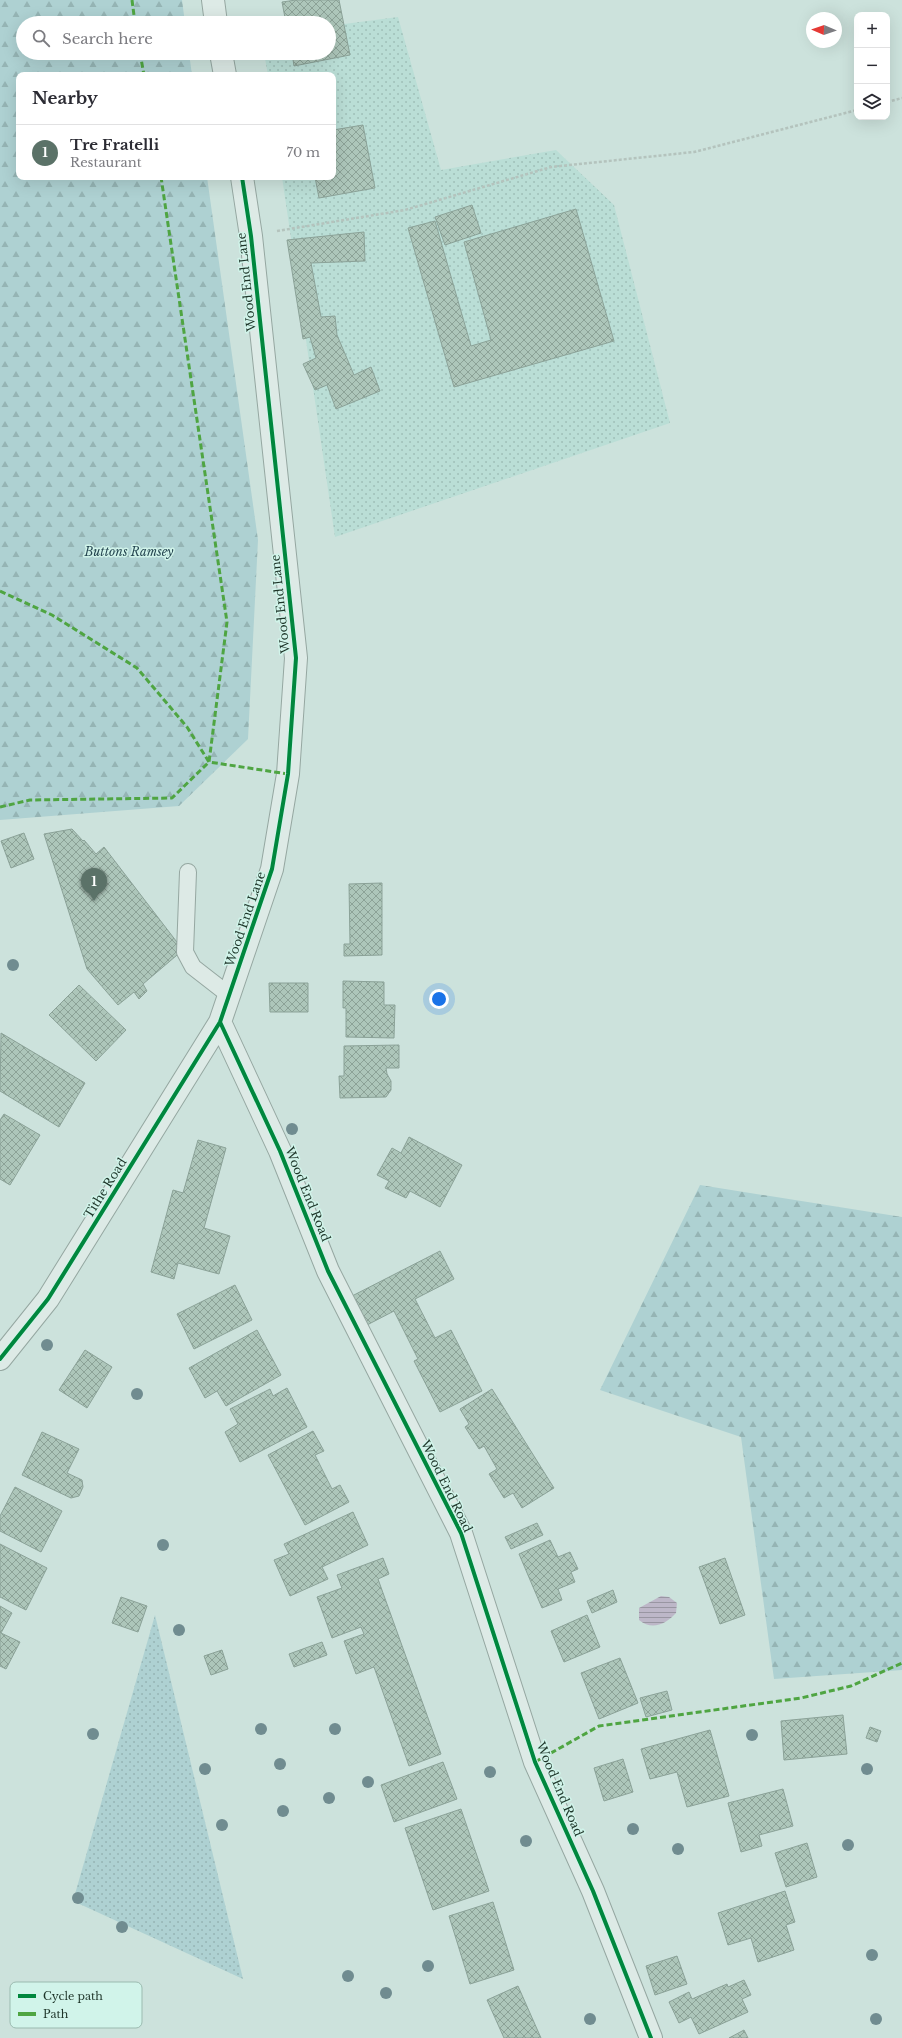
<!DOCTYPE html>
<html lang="en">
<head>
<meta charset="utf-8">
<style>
  :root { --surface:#fff; --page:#f2f2f3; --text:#2b2b33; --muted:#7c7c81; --line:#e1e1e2; --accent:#5b7268 }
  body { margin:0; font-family:"Libre Baskerville",serif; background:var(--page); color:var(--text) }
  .controls { position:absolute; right:12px; top:12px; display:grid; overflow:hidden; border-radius:8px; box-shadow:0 4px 16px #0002 }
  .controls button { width:36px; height:36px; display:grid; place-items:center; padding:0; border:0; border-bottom:1px solid var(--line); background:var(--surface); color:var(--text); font:20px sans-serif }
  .compass { position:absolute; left:806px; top:12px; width:36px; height:36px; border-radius:50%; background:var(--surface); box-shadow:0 4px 16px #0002; rotate:272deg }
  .you { position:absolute; left:439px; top:999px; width:14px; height:14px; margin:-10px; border:3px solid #fff; border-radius:50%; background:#1a73e8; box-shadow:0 0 0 6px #1a73e833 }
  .badge { display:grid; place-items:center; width:26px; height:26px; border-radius:50%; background:var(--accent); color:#fff; font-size:13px; font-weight:700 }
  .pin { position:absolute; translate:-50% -33px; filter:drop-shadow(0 1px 2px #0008) }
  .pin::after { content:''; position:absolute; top:21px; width:14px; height:12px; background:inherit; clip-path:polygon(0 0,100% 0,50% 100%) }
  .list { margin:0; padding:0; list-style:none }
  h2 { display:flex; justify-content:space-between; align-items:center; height:52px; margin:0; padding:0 16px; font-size:17px }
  h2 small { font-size:13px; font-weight:400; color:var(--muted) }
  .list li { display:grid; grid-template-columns:26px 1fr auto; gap:12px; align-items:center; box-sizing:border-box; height:56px; padding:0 16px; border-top:1px solid var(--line) }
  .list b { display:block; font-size:15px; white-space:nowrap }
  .list p { margin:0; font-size:13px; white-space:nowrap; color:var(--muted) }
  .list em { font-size:13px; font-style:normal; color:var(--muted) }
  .icon { flex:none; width:22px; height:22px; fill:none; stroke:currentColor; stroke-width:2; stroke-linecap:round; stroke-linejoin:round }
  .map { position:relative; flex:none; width:902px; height:2038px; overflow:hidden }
  .search { position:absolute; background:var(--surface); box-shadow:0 4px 16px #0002; left:16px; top:16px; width:320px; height:44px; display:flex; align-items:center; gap:10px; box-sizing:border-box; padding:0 14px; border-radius:22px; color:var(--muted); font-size:15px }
  .panel { position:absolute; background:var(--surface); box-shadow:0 4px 16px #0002; left:16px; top:72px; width:320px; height:108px; border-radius:8px }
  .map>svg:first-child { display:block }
  .farmland { fill:url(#farmland-dots) }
  .forest { fill:url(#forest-firs) }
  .park { fill:url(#park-dots) }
  .water { fill:url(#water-rules) }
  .building { fill:url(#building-cross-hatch); stroke:#8ba298 }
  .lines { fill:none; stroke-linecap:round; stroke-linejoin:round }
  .lane-casing { stroke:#95a7a1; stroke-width:18 }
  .street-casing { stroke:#95a7a1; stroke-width:24 }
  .path { stroke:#b4c3bd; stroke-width:2.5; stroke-dasharray:3 2; stroke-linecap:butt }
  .lane { stroke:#ddeae6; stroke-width:16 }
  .street { stroke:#ddeae6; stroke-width:22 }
  .quiet { stroke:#4fa542; stroke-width:3; stroke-dasharray:6 3; stroke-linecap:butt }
  .cycleway-casing { stroke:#d1f4ea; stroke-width:6 }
  .cycleway { stroke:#00873e; stroke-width:4 }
  .tree { fill:#708c90 }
  .labels { text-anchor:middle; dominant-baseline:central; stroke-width:3; stroke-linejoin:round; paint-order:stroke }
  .street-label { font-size:12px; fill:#1e3529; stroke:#d1f4ea }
  .park-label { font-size:12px; font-style:italic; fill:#254651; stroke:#d1f4ea }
  .key { fill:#d1f4ea; stroke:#9bbbb0; stroke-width:1 }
  .key-label { font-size:11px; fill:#1e3529 }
</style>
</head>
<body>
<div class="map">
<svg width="902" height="2038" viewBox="0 0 902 2038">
  <defs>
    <pattern id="farmland-dots" width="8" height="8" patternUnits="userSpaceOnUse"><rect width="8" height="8" fill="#baded6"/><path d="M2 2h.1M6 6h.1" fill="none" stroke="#9fbfb8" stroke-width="1.8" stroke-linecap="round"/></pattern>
    <pattern id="forest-firs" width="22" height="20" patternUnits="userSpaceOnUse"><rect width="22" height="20" fill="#aed1d2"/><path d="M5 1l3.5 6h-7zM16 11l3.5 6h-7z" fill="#95b4b4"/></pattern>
    <pattern id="park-dots" width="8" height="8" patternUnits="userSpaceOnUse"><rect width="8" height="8" fill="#aed1d2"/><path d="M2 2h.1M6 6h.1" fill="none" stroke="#95b4b4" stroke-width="1.8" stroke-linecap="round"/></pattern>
    <pattern id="water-rules" width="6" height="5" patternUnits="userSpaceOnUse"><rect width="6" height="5" fill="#bdb7c8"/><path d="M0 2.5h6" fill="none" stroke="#9996a2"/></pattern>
    <pattern id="building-cross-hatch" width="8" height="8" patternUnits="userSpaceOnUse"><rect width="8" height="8" fill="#adc6ba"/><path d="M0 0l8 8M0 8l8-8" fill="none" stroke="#8ca297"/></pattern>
  </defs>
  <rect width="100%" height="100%" fill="#cce2dc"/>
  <path class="farmland" d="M398,17L441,170L556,150L614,205L670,423L335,537L282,177H333V75H268L264,53H329V26Z"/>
  <path class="forest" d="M0,0H182L185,23H23V53H189L192,75H19V177H207L258,540L248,739L179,806L0,820Z
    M700,1185L902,1217V1670L774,1679L741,1437L600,1390Z"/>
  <path class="park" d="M155,1615L243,1979L73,1901Z"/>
  <path class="water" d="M661,1596L669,1597L677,1603L676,1613C666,1624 652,1631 639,1620V1608Z"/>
  <path class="building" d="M296,0H339L350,55L294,66L292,53H329V23H286L282,2Z
    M363,125L375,188L319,198L315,177H333V130Z
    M472,205L481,233L445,245L435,217Z
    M576,209L614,341L454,387L408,228L435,221L471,346L491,340L464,242Z
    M364,232L365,261L311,263L321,317L335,316L337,335L354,375L371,367L380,391L336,409L327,385L315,390L303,364L316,358L310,337L303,339L287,240Z
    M72,829L83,841L84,840L96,854L104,847L183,950L143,984L147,991L139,999L134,992L118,1005L87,969L44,834Z
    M24,833L34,859L11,868L1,841Z
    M382,883V955L344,956V944H350L349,884Z
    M343,981L384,982V1005H395L394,1038L346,1037V1008H343Z
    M269,983H308V1012H270Z
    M79,985L126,1030L96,1061L49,1015Z
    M1,1033L85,1083L59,1127L0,1091Z
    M399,1045V1068H386L387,1074L391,1081V1090L386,1097L340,1098L339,1076H344V1046Z
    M4,1114L40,1135L10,1185L0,1179V1120Z
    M409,1137L462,1165L440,1207L410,1191L406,1198L385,1188L389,1181L377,1175L392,1148L401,1153Z
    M198,1140L226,1148L204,1228L230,1236L219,1274L178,1263L174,1279L151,1272L173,1190L183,1193Z
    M440,1251L454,1279L415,1299L435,1338L451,1330L482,1391L440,1412L414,1361L418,1359L394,1311L367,1325L352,1296Z
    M235,1285L252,1320L194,1349L177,1314Z
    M257,1330L281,1375L226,1406L217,1391L205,1398L189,1368Z
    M85,1350L112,1367L87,1408L59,1390Z
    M287,1388L307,1427L240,1462L225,1432L238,1424L230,1409L270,1389L273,1396Z
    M492,1389L554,1488L522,1508L513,1493L504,1498L489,1474L497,1469L484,1446L479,1449L465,1427L469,1424L460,1409Z
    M313,1431L324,1451L315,1455L332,1489L340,1485L349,1502L305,1525L268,1455Z
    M42,1432L79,1449L67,1473L82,1480L83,1487L79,1496L71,1498L22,1475Z
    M15,1487L62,1511L41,1552L0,1531V1516Z
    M353,1512L368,1545L322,1567L328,1579L290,1596L274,1560L289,1554L284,1544Z
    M537,1523L543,1535L511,1549L505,1537Z
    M550,1540L558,1557L570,1552L578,1569L571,1572L575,1582L558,1589L562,1600L542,1608L519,1554Z
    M0,1544L47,1568L26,1610L0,1597Z
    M383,1558L389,1574L378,1579L441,1754L409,1766L374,1667L356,1674L344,1641L364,1634L361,1627L332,1638L317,1597L342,1588L337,1575Z
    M725,1558L745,1615L720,1624L699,1567Z
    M613,1590L617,1602L592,1613L587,1601Z
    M121,1597L147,1606L138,1632L112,1623Z
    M0,1606L12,1613L1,1633L20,1642L6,1669L0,1666Z
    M587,1615L600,1647L564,1662L551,1631Z
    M322,1642L327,1655L294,1667L289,1654Z
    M222,1650L228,1669L211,1675L204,1656Z
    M620,1658L638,1703L599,1719L581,1673Z
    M667,1691L672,1710L646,1717L640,1698Z
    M843,1715L847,1754L784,1760L781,1721Z
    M870,1727L881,1731L877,1742L866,1738Z
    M710,1730L729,1796L687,1807L677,1772L650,1779L641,1749Z
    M623,1759L633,1792L604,1801L594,1768Z
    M443,1762L457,1799L394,1822L381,1785Z
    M783,1789L793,1826L759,1835L762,1846L741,1852L728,1803Z
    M461,1809L489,1891L433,1910L405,1828Z
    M807,1843L817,1877L786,1887L775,1853Z
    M785,1891L795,1922L786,1925L794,1950L758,1962L751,1938L728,1945L718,1913Z
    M493,1902L514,1970L470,1984L449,1916Z
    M677,1956L687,1984L655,1995L646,1966Z
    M744,1980L751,1995L742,1999L748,2012L699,2034L691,2017L679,2023L669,2002L689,1992L692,1999L727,1984L728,1987Z
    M518,1986L541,2038H504L487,2000Z
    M744,2030L748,2038H729Z"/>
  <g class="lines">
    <g class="lane-casing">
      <path id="lane" d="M188,872L185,952L193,967L229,995"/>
    </g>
    <g class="street-casing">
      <path id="street" d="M213,0L216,23
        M221,53L225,75
        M220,1022L280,1151L328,1271L461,1533L535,1762L593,1891L651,2038
        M0,1359L48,1299L220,1022L272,869L288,774L296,658L251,236L242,177"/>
    </g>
    <path class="path" d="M887,102L902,98
      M277,231L405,210L551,167L694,152L857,110"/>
    <use href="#lane" class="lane"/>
    <use href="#street" class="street"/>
    <path class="quiet" d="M132,0L135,23
      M140,53L144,75
      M0,591L52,615L137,668L187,727L209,762L288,774
      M0,807L30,800L172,798L209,762L227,622L161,177
      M535,1762L599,1726L801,1698L851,1686L902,1663"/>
    <g class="cycleway-casing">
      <path id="cycleway" d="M220,1022L280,1151L328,1271L461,1533L535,1762L593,1891L651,2038
        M0,1359L48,1299L220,1022L272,869L288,774L296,658L251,236L242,177"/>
    </g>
    <use href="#cycleway" class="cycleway"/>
  </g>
  <g class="tree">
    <circle cx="13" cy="965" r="6"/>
    <circle cx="292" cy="1129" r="6"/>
    <circle cx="47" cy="1345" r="6"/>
    <circle cx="137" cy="1394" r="6"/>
    <circle cx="163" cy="1545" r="6"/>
    <circle cx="179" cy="1630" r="6"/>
    <circle cx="261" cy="1729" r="6"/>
    <circle cx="335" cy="1729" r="6"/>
    <circle cx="93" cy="1734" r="6"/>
    <circle cx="752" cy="1735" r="6"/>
    <circle cx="280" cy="1764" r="6"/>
    <circle cx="205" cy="1769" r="6"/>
    <circle cx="867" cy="1769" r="6"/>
    <circle cx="490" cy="1772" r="6"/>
    <circle cx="368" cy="1782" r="6"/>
    <circle cx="329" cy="1798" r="6"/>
    <circle cx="283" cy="1811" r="6"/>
    <circle cx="222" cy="1825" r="6"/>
    <circle cx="633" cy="1829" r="6"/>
    <circle cx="526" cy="1841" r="6"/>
    <circle cx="848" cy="1845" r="6"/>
    <circle cx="678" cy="1849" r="6"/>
    <circle cx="78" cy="1898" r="6"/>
    <circle cx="122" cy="1927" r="6"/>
    <circle cx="872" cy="1955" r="6"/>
    <circle cx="428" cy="1966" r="6"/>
    <circle cx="348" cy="1976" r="6"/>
    <circle cx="386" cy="1993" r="6"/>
    <circle cx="590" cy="2019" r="6"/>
    <circle cx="876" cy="2019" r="6"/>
  </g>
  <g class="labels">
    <g class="street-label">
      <text transform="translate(246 282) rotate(-96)">Wood End Lane</text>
      <text transform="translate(280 604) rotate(-96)">Wood End Lane</text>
      <text transform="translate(245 919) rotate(-71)">Wood End Lane</text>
      <text transform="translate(105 1188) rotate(-58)">Tithe Road</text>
      <text transform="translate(308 1194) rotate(68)">Wood End Road</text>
      <text transform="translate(447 1486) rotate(64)">Wood End Road</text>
      <text transform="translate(560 1789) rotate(67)">Wood End Road</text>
    </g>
    <g class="park-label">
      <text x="129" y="551">Buttons Ramsey</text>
    </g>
  </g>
  <rect x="10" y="1982" width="132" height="46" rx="6" class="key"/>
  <rect x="18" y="1994" width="18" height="4" fill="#00873e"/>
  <rect x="18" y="2012" width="18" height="4" fill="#4fa542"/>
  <g class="key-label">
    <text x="43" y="2000">Cycle path</text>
    <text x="43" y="2018">Path</text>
  </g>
</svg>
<div class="controls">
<button>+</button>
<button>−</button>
<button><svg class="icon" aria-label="layers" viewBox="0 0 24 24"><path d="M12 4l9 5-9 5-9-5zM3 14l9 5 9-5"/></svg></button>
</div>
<svg class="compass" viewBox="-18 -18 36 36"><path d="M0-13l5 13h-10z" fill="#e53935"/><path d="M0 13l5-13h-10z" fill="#7c7c81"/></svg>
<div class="you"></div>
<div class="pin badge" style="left:94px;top:901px">1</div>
<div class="search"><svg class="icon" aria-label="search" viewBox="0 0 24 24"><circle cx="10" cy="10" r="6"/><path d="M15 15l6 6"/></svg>Search here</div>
<section class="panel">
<h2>Nearby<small></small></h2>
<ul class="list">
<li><span class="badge">1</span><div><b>Tre Fratelli</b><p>Restaurant</p></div><em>70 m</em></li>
</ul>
</section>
</div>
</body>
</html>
